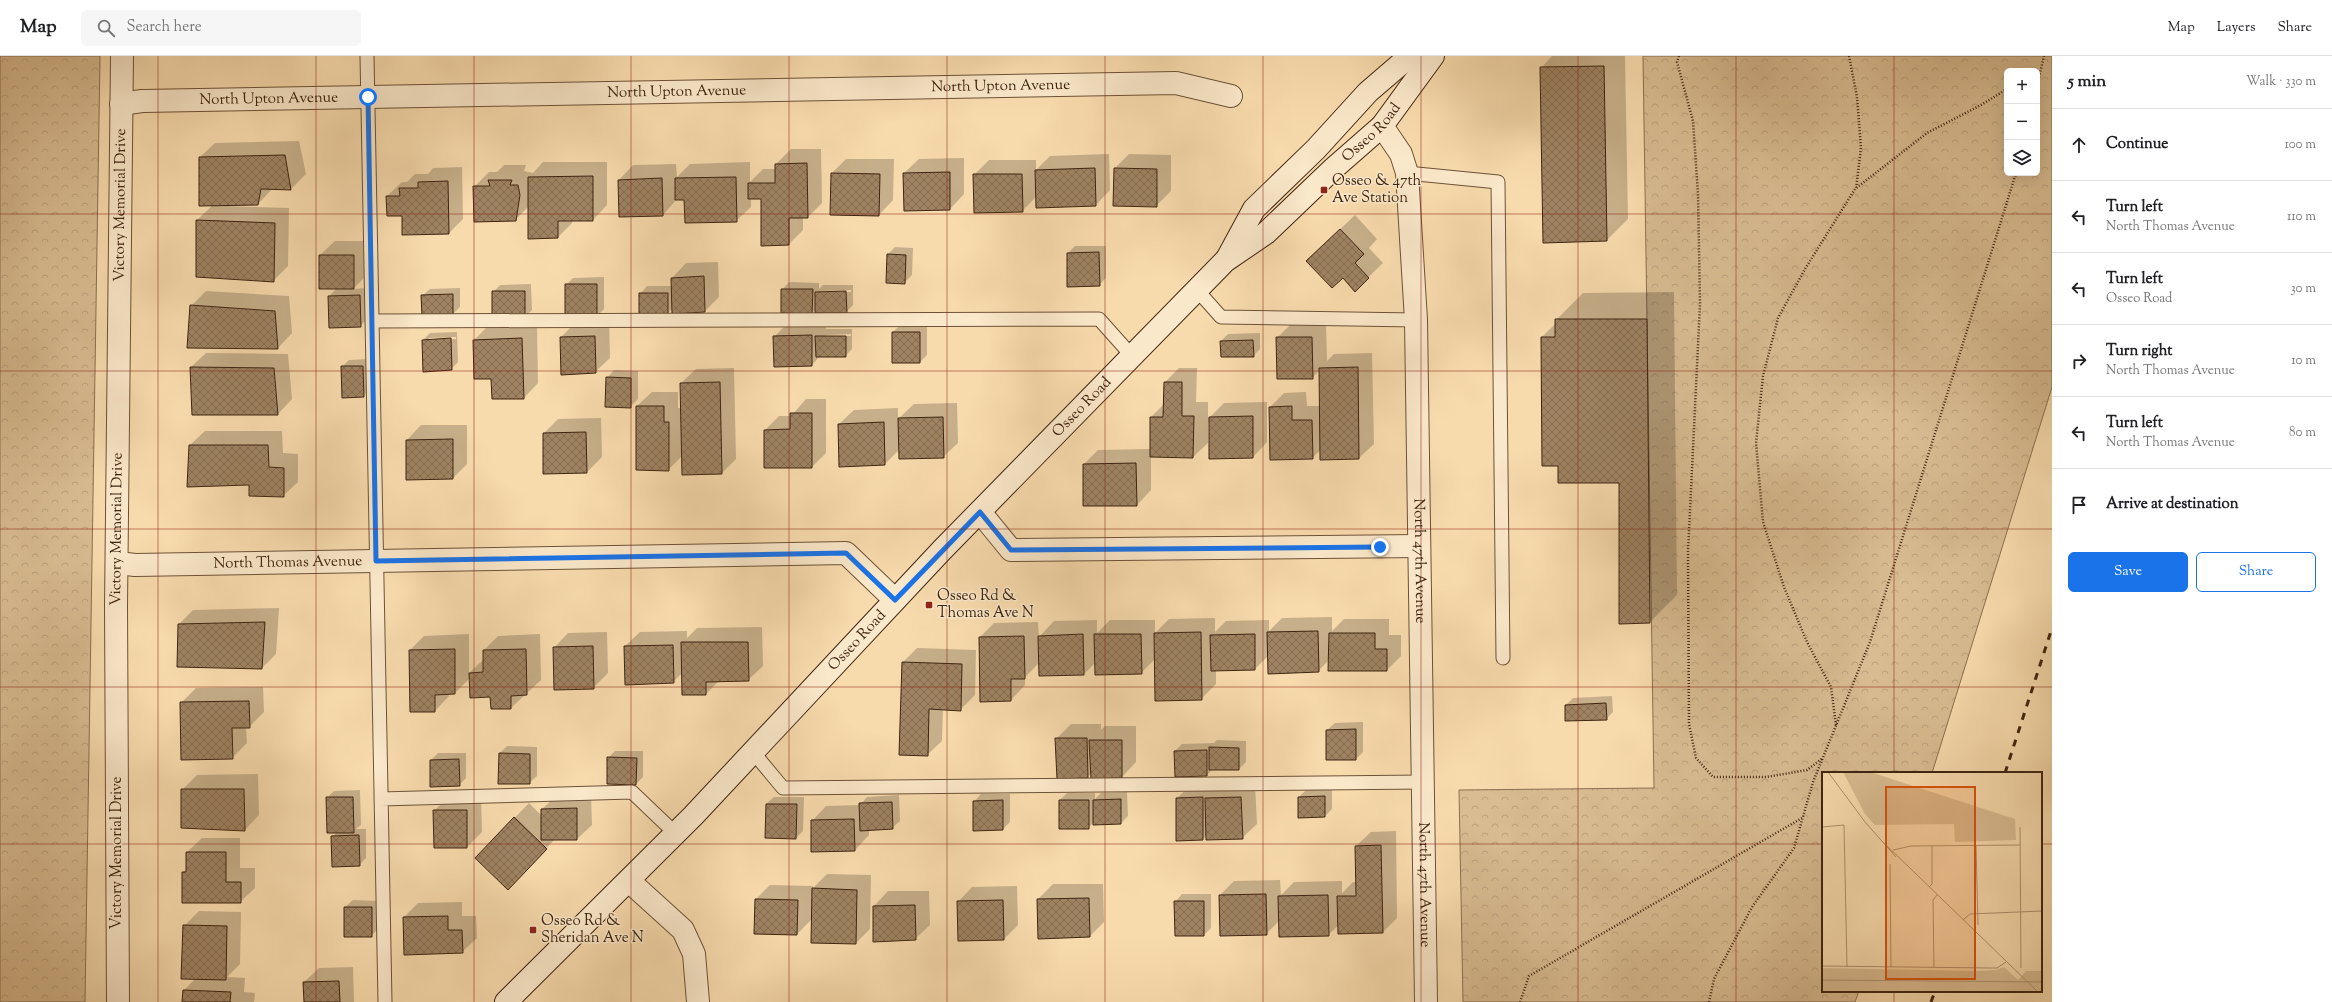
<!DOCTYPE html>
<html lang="en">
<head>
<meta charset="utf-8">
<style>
  :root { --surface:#fff; --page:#f6f6f6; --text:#202124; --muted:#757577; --line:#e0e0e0; --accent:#1a73e8 }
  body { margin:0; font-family:"Sorts Mill Goudy",serif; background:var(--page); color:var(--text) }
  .controls { position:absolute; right:12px; top:12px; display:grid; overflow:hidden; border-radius:6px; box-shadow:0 4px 16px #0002 }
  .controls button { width:36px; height:36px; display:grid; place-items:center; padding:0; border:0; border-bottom:1px solid var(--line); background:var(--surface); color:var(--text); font:20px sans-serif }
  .stop { position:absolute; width:12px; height:12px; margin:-9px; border:3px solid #1a73e8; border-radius:50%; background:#fff }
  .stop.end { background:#1a73e8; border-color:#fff; box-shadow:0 1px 4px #0008 }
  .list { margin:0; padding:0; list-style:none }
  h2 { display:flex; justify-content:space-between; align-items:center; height:52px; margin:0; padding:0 16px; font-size:17px }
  h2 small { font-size:13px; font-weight:400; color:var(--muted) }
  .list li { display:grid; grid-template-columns:26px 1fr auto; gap:12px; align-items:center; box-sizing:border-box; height:72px; padding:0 16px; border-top:1px solid var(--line) }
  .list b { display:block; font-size:15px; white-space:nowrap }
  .list p { margin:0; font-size:13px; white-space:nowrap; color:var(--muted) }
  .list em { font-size:13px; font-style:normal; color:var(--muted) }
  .actions { display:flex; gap:8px; padding:12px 16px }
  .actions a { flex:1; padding:9px 0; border:1px solid var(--accent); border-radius:6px; text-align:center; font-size:14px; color:var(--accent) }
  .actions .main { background:var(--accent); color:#fff }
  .icon { flex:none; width:22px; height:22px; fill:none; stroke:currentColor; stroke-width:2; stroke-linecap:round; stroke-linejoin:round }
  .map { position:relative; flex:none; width:2052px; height:946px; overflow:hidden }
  header { display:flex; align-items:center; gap:24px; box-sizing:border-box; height:56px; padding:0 20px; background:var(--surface); border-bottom:1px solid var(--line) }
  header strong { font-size:19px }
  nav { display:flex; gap:22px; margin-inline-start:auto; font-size:14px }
  .search { width:280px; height:36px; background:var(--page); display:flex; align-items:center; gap:10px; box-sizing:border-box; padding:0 14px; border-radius:6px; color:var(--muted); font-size:15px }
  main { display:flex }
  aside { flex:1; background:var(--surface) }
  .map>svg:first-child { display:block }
  .park { fill:url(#park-crowns); stroke:#8c7051; fill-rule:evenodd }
  .shadow { fill:#0003; fill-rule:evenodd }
  .building { fill:url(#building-cross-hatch); stroke:#3f2410 }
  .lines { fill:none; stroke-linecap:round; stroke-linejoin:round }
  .service-casing { stroke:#6d5237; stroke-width:15 }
  .minor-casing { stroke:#6d5237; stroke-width:24 }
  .secondary-casing { stroke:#3f2410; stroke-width:24 }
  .path { stroke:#3f2410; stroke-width:2.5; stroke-dasharray:1 2; stroke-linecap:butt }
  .service { stroke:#fae8ca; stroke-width:13 }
  .minor { stroke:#fae8ca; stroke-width:22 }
  .secondary { stroke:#fae8ca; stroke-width:22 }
  .rail { stroke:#3f2410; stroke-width:3; stroke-dasharray:7 7; stroke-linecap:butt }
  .route { stroke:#1a73e8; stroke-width:5 }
  .grid { fill:none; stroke:#8f2418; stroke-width:1; stroke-opacity:0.55 }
  .poi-dot { fill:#8f2418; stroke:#fae8ca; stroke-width:1.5 }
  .labels { text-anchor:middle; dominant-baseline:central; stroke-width:3; stroke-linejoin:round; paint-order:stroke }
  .street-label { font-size:15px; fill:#3f2410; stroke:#fae8ca }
  .poi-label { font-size:15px; fill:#3f2410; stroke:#fae8ca; text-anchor:start }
  .inset-road { fill:none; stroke:#ae926e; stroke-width:1 }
  .view { fill:#d7540c; fill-opacity:0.15; stroke:#d7540c; stroke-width:2 }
  .inset-edge { fill:none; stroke:#3f2410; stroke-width:2 }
</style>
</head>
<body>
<header>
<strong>Map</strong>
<div class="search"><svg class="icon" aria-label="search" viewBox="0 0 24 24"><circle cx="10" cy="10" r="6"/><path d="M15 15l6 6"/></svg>Search here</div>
<nav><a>Map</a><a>Layers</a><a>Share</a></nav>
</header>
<main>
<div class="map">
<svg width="2052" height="946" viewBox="0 0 2052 946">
  <defs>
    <pattern id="park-crowns" width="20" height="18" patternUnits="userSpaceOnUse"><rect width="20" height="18" fill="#d9bc92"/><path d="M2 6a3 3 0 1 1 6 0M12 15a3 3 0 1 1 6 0" fill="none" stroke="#bba17d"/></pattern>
    <pattern id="building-cross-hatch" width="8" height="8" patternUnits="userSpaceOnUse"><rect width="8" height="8" fill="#9f8362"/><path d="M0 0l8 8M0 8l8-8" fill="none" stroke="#836b4f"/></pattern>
  </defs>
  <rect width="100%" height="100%" fill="#f8dbad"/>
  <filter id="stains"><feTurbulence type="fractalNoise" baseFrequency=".005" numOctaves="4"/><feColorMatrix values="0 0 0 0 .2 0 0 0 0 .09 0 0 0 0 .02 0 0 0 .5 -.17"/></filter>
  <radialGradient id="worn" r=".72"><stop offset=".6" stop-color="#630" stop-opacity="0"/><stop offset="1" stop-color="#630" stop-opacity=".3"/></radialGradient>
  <path class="park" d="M0,0H100L85,946H0Z
    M1643,0H2052V331L1932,717H1823V935H1859L1855,946H1463L1459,734L1654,732ZM2007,15H2037V117H2007Z"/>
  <path class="shadow" d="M1552,0H1625L1628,163L1607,184L1541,12Z
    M299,85L306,118L291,133L273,132L258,148H226V150L289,152L288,210L273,225L197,164L213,149L200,101L215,87Z
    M791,93H821L822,147L808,161H803V174L789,188L762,142H751V151L736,165L685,143H677L663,159L620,160L619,124L633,109L676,108L677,121L690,108L750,106V126L763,113H776V108Z
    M1109,98L1110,134L1096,149L1037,140L1022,155L974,119L989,104H1036V114L1050,100Z
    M1129,98L1171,99V135L1156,150L1115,112Z
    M964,102V138L950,153L904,117L919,103Z
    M846,103H894L893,144L879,159L832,117Z
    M543,106H607V149L593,164H572V167L558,181L529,150L515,164L474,131L489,116H497L504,109H526L524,115L533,117Z
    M462,111L463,163L449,177L403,159L387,140L402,126H407L415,118H428L433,112Z
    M1355,159L1377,183L1369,192L1383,207L1355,234L1343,221L1307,205Z
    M335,185H368V218L353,233L367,232V263L360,270L329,240L337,232L320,199Z
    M1075,190H1106V222L1099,229L1068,197Z
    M895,191L913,192L912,219L905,226L888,198Z
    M718,206L719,241L705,255L673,252L668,257L640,238L647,230H672V222L686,207Z
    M604,221V253L597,260L566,229L573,222Z
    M789,226L819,227V233L823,229H853V249L846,256L816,253L812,257L782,234ZM851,234V236L821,237V235Z
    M531,228L532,254L525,261L493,236L500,229Z
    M460,232V251L453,258L422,240L430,233Z
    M206,235L289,240L292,277L278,292L188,291L191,250Z
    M1674,236L1677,539L1650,566L1620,426L1559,409L1542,281L1556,267V264L1583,237Z
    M609,265L610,302L595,316L561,281L575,267Z
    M826,265V273H852V293L845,300H820L812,309L774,281L789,266ZM851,278V280L826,281V279Z
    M1292,267H1326L1327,305L1334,298L1372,297L1374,388L1359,402L1321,403V394L1312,402L1270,351L1284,337L1306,336L1307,350H1320V314L1312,322L1277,282Z
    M537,268L538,327L524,342L474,284L488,270Z
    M900,269H927V299L920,306L893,276Z
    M457,276L458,306L451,313L423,284L430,277ZM456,281V283L429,284V282Z
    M1260,277V293L1253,300L1221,285L1228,278Z
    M206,297L288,298L292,343L278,358H193L191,311Z
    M369,303L370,333L363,340L342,311L349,304Z
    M734,312L736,403L722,417L683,399L668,414L637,350L652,336H678V352H682L681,327L696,313Z
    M1179,312H1197L1196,346H1208V363L1224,347L1267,346V386L1253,401L1208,366V387L1193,401L1151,400V434L1137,449L1084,408L1098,394L1151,393V361L1164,348L1165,326Z
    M614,314L638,315V343L630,351L607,322Z
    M806,343H826V397L812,411L765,374L779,360H791Z
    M957,347L958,387L943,401L900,393L884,409L839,368L854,354L898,352V363L914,348Z
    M601,362L602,401L587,416L544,417V377L558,363Z
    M421,369H467V408L453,422L407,423V384Z
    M205,375H282L283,397L298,398V426L283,440L250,428L190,389Z
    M279,552L276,598L262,612L179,568L193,554Z
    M1332,561V575L1344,563H1389V579H1401V600L1387,614L1329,604L1318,615L1268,600L1255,613L1216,614V628L1201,643L1155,603L1141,617L1096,606L1084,618L1040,606L1025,621V629L1011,644L980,581L994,567L1038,566L1039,581L1054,565L1097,564V577L1110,564H1155V577L1169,563L1215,562V576L1226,565L1269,564V575L1282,562Z
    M762,571L763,610L748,624L719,625L706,638L682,617L673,626L625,590L640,576L687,575V582L697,572Z
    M607,576L608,617L593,632L554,592L568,577Z
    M469,578V617L484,603V594L498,580L540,578L541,624L511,652H491V640L470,622L455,637H449V640L435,655L410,594L424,580Z
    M917,592L976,594L975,639L960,654L943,653L942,685L927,699L903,606Z
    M263,631L264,656L249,671H246L247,687L232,702L181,647L196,632Z
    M1612,640L1613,656L1606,663L1566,649L1573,642Z
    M1363,666V696L1356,703H1327V674L1335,667Z
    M1071,668H1101V674L1105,670H1136V706L1122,721L1092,717L1087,721L1056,683Z
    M1217,684L1246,685V706L1239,713H1213L1207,719L1175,695L1182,688L1214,687Z
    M507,690L537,691V720L529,727L500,697Z
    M615,695H643V721L636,728L608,702Z
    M438,697H466V722L459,729L431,704Z
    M258,718L259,759L245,774L182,771V734L197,719Z
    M1255,727L1257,768L1242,782L1207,779L1203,783L1177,742L1192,728Z
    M360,734L361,769L356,773H366V802L359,809L332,781L337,776L327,742L334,735Z
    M1306,734H1332V753L1325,760L1299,741Z
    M1127,736L1128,760L1121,767L1094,766L1088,772L1060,744L1067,737H1095V743L1101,737Z
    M591,738L592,769L577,783H555L522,818L476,802L529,747L542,760V753L557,739Z
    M981,738H1010V766L1003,773L974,746Z
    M899,739L900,765L892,772L869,773V779L855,794L812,765L826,750L860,749L867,741Z
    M449,740H481L482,776L467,791H435L434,755Z
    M774,741H804L803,775L796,782L766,748Z
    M1396,775L1397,862L1383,876L1339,869L1328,879L1280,864L1266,878L1220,839L1234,825L1280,824L1281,839L1294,826L1342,825V837L1353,826H1357L1356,790L1371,776Z
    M202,782H240V812H255V832L240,846L183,817L187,812V796Z
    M827,818L871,819L870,873L856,887L812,863L797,878L755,877V844L770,829L813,830L812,833Z
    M1053,828H1103L1104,866L1089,881L1039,882L1038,843Z
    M1017,830L1018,869L1004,883L958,846L972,831Z
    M888,835H929L930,869L915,883L874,885V850Z
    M1182,838H1211V872L1204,879L1175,846Z
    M353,844L379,845L378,873L371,880L345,851Z
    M462,846V860H476L477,882L462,896L404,861L418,847Z
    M199,855L241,856L240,908L227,921L245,922L244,936L255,937L254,946H183L184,934L196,922L184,870Z
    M353,911L354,946H305L304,926L319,912Z"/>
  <path class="building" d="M1604,10L1607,185L1543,187L1540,11Z
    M285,99L291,134L261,133L258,149L199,150V101Z
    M807,107L808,162H789V189L761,190V143H748V127H775V108Z
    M1095,112L1096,150L1036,152L1035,114Z
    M1114,112L1157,113V151L1113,150Z
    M950,116V154L904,155L903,117Z
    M831,117L880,118L879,160L830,159Z
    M973,118H1022L1023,156L974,157Z
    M593,120V165H558V182L528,183V121Z
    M736,121L737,166L685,167L684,144H675V122Z
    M662,122L663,160L619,161L618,124Z
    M488,124H512L510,129H518L520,139L516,165L474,166L473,130H490Z
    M448,125L449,178L402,179V160H387L386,140H400L399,132H418V126Z
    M196,164L275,167L274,226L196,221Z
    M1340,173L1364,198L1355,207L1369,222L1355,236L1343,222L1332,232L1306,205Z
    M1099,196L1100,230L1067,231V197Z
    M887,198L906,199L905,228L886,227Z
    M319,199H354V233H319Z
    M704,220L705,256L672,258L671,222Z
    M565,228H597V261H565Z
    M781,233H813L812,258L781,257Z
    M492,235H525V262H492Z
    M846,235L847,257H815V236Z
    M639,237H668V258L639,259Z
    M453,238V259L422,260L421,239Z
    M360,239L361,271L329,272L328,240Z
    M190,249L275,255L278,293L187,292Z
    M1555,263H1647L1650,567L1619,568V427H1558V410H1542L1541,281H1555Z
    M892,276H920V307H892Z
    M812,279V310L774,311L773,280Z
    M595,280L596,317L561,319L560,281Z
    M815,280H846V301H816Z
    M1276,281H1312L1313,323H1277Z
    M451,282L452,314L423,316L422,284Z
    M522,282L524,343H492L491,323H474L473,284Z
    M1253,284L1254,301H1221L1220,285Z
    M341,310H363L364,341L342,342Z
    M190,311L274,312L278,359H192Z
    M1358,311L1359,403L1320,404L1319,312Z
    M606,321L631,322V352L605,351Z
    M720,326L722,418L682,419L680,327Z
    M1164,326H1182V360H1194L1193,402L1150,401V361H1163Z
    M636,350H664V366H669V415L636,414Z
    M1292,350V364H1312L1313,403L1270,404L1269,351Z
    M790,357H812V412H764V374L790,373Z
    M1253,360V402L1209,403V361Z
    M943,361L944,402L899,403L898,362Z
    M884,366L885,409L839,411L838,368Z
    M586,376L587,417L543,418V377Z
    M453,383V423L406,424V384Z
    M189,389H268L269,411L284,412V441L249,440V429L187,431Z
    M1136,407L1137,450H1083V408Z
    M265,566L262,613L177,611L178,568Z
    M1318,575L1319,616L1268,618L1267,576Z
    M1201,576L1202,644L1155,645L1154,577Z
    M1329,577H1375V593H1387V615H1328Z
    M1083,578L1084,619L1039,620L1038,580Z
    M1094,578H1141L1142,618L1095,619Z
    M1255,578V614L1211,615L1210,579Z
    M1024,580L1025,623H1011V645L980,646L979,581Z
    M681,586H748L749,625L706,626V639H682Z
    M673,589L674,627L625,629L624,590Z
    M593,590L594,633L554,634L553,591Z
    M455,593V638L435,639V656H410L409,594Z
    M526,593L527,639L511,640V653H491L490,641L470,642L469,617L483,616V594Z
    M902,606L962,608L961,655L929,653L928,700L899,699Z
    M249,645L250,672H232L233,703L181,704L180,646Z
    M1606,647L1607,664L1565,665V649Z
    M1356,673V704H1326V674Z
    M1055,682H1087L1088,722L1057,723Z
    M1089,684H1122V722L1091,723Z
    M1209,691L1239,692V714H1209Z
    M1207,694V720L1175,721L1174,695Z
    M499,697L530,698V728H498Z
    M607,701L637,702L636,729L607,728Z
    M459,703L460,730L430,731V704Z
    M181,733H244L245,775L181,772Z
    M1325,740V761L1298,762V741Z
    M326,741H353L354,777H327Z
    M1203,741V784L1176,785V742Z
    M1241,741L1243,783L1206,784L1205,742Z
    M1121,743V768L1093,769V744Z
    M1003,744V774L973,775V745Z
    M1059,744H1089V773H1059Z
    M892,746L893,773L860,775L859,747Z
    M766,748H797L796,783L765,782Z
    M577,752V784H541V753Z
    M433,754H467V792H434Z
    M514,761L547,793L508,834L475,802Z
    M854,763L855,795L811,796V764Z
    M359,779L360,810L332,811L331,780Z
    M1381,789L1383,877L1338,878L1337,840H1356L1355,790Z
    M186,796H226V826H241V847H182V816H186Z
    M812,832L857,834L856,888L811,887Z
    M1266,838L1267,879L1220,880L1219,839Z
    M1328,839L1329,880L1279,881L1278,840Z
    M1089,842L1090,881L1038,883L1037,843Z
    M755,843L798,844L797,879L754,878Z
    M1003,844L1004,884L958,885L957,845Z
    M1174,845H1204V880H1175Z
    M915,849L916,884L873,886V850Z
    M344,851H372V881H344Z
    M448,860V874H462L463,897L404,899L403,861Z
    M183,869L227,870L226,924L181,923Z
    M339,925L340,946H304L303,926Z
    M183,934L231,936L230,946H182Z"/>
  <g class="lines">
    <g class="service-casing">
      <path id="service" d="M367,0L385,946
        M1407,117L1498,126L1503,602
        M1197,234L1221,261L1416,264
        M372,265L1099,263L1132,300
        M753,696L783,732L1424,726
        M381,743L632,736L675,777"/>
    </g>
    <g class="minor-casing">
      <g id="minor">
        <path id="s1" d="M121,48L142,45L1176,27L1231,40"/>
        <path id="s2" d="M1382,70L1401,98L1407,117L1416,264L1426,946"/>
        <path d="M980,456L1011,494L1419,490"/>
        <path id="s3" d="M118,507L135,509L846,497L895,544"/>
        <path d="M629,825L683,874L694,898L698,946"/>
        <path id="s4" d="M118,946L116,550L122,0"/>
      </g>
    </g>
    <g class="secondary-casing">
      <g id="secondary">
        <path d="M1228,201L1254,153L1316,93L1368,36L1410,0"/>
        <path id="s5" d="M506,946L693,760L942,494L1225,205L1266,177L1334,112L1382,70L1433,0"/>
      </g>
    </g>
    <path class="path" d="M1679,0L1677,6L1693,65L1698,138L1700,248L1688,496L1689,668L1696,702L1713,721H1766L1807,714L1823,702
      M1849,0L1857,41L1861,92L1856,133
      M2037,30L2044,0
      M1836,669L1831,631L1807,586L1784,531L1763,466L1756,387L1763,320L1778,262L1805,213L1855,133L1927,77L1981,49L2007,33
      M1520,946L1529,920L1802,762
      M1709,946L1714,923L1752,851L1794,792L1813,726L1870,586L2016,117"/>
    <use href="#service" class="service"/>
    <use href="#minor" class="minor"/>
    <use href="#secondary" class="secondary"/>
    <path class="rail" d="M2005,717L2052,572
      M1931,946L1935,935"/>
  </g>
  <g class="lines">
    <path class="route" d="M368,41L376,505L846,497L895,544L980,456L1011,494L1380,491"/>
  </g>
  <path class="grid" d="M158,0V946M316,0V946M474,0V946M631,0V946M789,0V946M947,0V946M1105,0V946M1263,0V946M1421,0V946M1578,0V946M1736,0V946M1894,0V717M0,158H2052M0,315H2052M0,473H2052M0,631H2052M0,788H1823M2041,788H2052M1894,935V946"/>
  <g class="poi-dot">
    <rect x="1320" y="130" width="8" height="8" rx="2"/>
    <rect x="925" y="545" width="8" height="8" rx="2"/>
    <rect x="529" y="870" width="8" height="8" rx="2"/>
  </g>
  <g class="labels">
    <g class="street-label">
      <text stroke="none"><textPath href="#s1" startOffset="880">North Upton Avenue</textPath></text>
      <text stroke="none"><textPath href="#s1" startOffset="556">North Upton Avenue</textPath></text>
      <text stroke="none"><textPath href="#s1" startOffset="148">North Upton Avenue</textPath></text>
      <text stroke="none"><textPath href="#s5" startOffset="1228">Osseo Road</textPath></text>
      <text stroke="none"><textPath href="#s4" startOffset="797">Victory Memorial Drive</textPath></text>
      <text stroke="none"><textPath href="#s5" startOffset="828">Osseo Road</textPath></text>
      <text stroke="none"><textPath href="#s4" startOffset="473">Victory Memorial Drive</textPath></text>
      <text stroke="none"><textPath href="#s2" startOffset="442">North 47th Avenue</textPath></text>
      <text stroke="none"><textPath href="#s3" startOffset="170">North Thomas Avenue</textPath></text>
      <text stroke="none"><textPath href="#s5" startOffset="504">Osseo Road</textPath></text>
      <text transform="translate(117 797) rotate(-90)">Victory Memorial Drive</text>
      <text stroke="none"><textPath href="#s2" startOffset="766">North 47th Avenue</textPath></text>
    </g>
    <g class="poi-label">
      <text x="1332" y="125">Osseo &amp; 47th<tspan x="1332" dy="17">Ave Station</tspan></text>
      <text x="937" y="540">Osseo Rd &amp;<tspan x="937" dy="17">Thomas Ave N</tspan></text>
      <text x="541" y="865">Osseo Rd &amp;<tspan x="541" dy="17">Sheridan Ave N</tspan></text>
    </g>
  </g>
  <g transform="translate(1822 716)">
    <rect width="220" height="220" fill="#f8dbad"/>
    <path d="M21,0H48L193,47L194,68L133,70L132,52L53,53L43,42ZM182,195L196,208L204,199H220V220H0V196L155,199L174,198Z" fill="#d9bc92"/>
    <path class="inset-road" d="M6,0L43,50L74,85M0,55L22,53L25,195M198,55L199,196M60,69L216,220M154,73L156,153M71,78L89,74L198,73M68,92L69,195M107,115L110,112V74M141,148L148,142L220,139M0,194L168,196H175L184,190M112,196L111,128L115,123M0,208L220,210"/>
    <path class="view" d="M64,15H153V207H64Z"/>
    <rect width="220" height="220" class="inset-edge"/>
  </g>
  <rect width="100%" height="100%" filter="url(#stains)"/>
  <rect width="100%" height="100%" fill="url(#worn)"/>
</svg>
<div class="controls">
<button>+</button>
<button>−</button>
<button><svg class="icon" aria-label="layers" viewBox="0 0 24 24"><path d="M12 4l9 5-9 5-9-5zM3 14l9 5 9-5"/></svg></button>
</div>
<div class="stop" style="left:368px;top:41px"></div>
<div class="stop end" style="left:1380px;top:491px"></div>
</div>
<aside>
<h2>5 min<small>Walk · 330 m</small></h2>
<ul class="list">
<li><svg class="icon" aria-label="ahead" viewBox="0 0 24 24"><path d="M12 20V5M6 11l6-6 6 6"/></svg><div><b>Continue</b></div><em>100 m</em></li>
<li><svg class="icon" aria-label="left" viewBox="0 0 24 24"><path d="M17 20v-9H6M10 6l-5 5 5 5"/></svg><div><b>Turn left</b><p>North Thomas Avenue</p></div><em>110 m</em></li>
<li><svg class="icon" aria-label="left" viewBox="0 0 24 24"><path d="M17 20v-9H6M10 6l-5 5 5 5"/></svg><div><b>Turn left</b><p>Osseo Road</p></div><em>30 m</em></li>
<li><svg class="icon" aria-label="right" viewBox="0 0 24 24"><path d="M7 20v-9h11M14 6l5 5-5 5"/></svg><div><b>Turn right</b><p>North Thomas Avenue</p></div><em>10 m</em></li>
<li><svg class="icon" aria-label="left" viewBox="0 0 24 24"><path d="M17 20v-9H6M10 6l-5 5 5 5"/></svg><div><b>Turn left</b><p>North Thomas Avenue</p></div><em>80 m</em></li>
<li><svg class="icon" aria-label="arrive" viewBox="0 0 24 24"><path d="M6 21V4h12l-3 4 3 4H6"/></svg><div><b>Arrive at destination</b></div></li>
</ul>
<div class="actions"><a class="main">Save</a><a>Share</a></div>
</aside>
</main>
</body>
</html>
